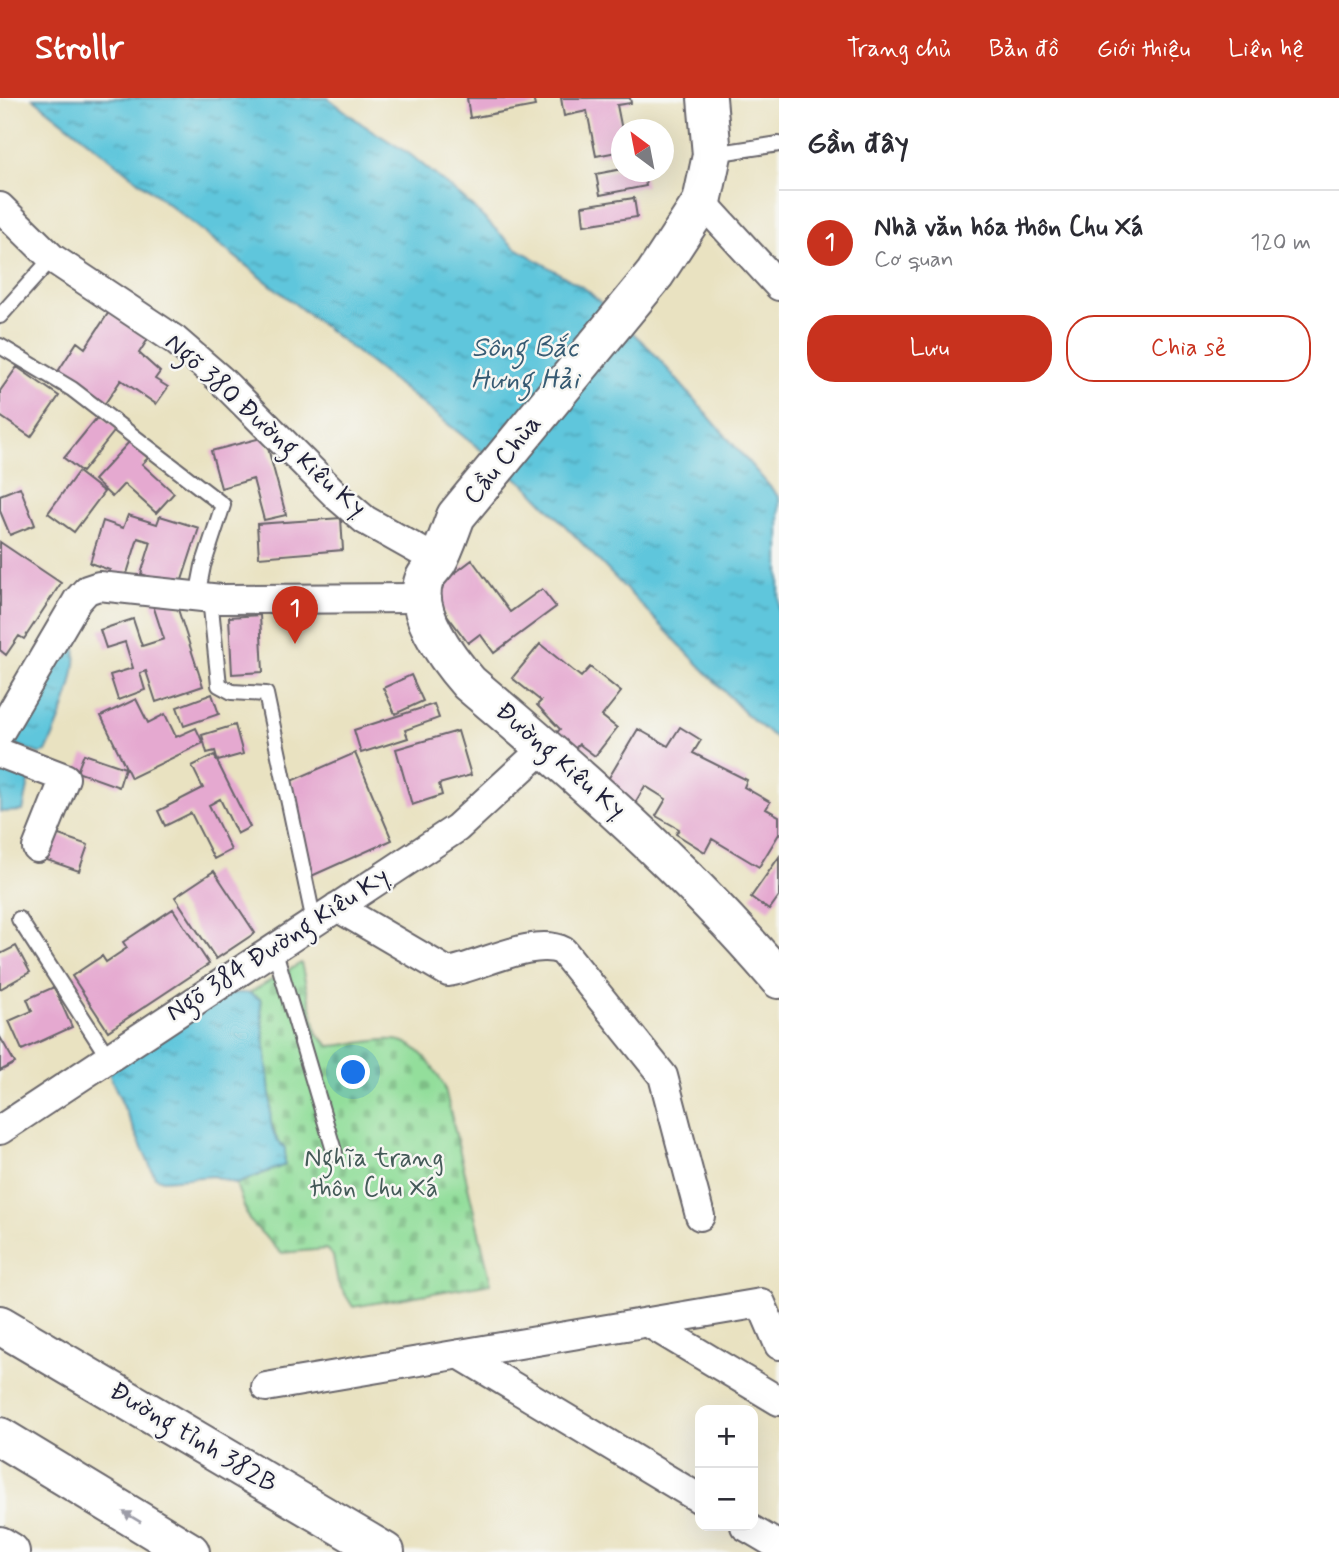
<!DOCTYPE html>
<html lang="vi">
<head>
<meta charset="utf-8">
<style>
  :root { --surface:#fff; --page:#f2f2f3; --text:#2b2b33; --muted:#7c7c81; --line:#e1e1e2; --accent:#c8321e }
  body { margin:0; font-family:Mynerve,sans-serif; background:var(--page); color:var(--text) }
  .controls { position:absolute; right:21px; bottom:21px; display:grid; overflow:hidden; border-radius:14px; box-shadow:0 7px 28px #0002 }
  .controls button { width:63px; height:63px; display:grid; place-items:center; padding:0; border:0; border-bottom:2px solid var(--line); background:var(--surface); color:var(--text); font:35px sans-serif }
  .compass { position:absolute; left:611px; top:21px; width:63px; height:63px; border-radius:50%; background:var(--surface); box-shadow:0 7px 28px #0002; rotate:328deg }
  .you { position:absolute; left:354px; top:975px; width:24px; height:24px; margin:-18px; border:5px solid #fff; border-radius:50%; background:#1a73e8; box-shadow:0 0 0 10px #1a73e833 }
  .badge { display:grid; place-items:center; width:46px; height:46px; border-radius:50%; background:var(--accent); color:#fff; font-size:23px; font-weight:700 }
  .pin { position:absolute; translate:-50% -58px; filter:drop-shadow(0 2px 4px #0008) }
  .pin::after { content:''; position:absolute; top:37px; width:24px; height:21px; background:inherit; clip-path:polygon(0 0,100% 0,50% 100%) }
  .list { margin:0; padding:0; list-style:none }
  h2 { display:flex; justify-content:space-between; align-items:center; height:91px; margin:0; padding:0 28px; font-size:30px }
  h2 small { font-size:23px; font-weight:400; color:var(--muted) }
  .list li { display:grid; grid-template-columns:46px 1fr auto; gap:21px; align-items:center; box-sizing:border-box; height:105px; padding:0 28px; border-top:2px solid var(--line) }
  .list b { display:block; font-size:26px; white-space:nowrap }
  .list p { margin:0; font-size:23px; white-space:nowrap; color:var(--muted) }
  .list em { font-size:23px; font-style:normal; color:var(--muted) }
  .actions { display:flex; gap:14px; padding:21px 28px }
  .actions a { flex:1; padding:16px 0; border:2px solid var(--accent); border-radius:28px; text-align:center; font-size:24px; color:var(--accent) }
  .actions .main { background:var(--accent); color:#fff }
  .map { position:relative; flex:none; width:779px; height:1454px; overflow:hidden }
  header { display:flex; align-items:center; gap:42px; box-sizing:border-box; height:98px; padding:0 35px; background:var(--accent); color:#fff }
  header strong { font-size:33px }
  nav { display:flex; gap:38px; margin-inline-start:auto; font-size:24px }
  main { display:flex }
  aside { flex:1; background:var(--surface) }
  .map>svg:first-child { display:block }
  .cemetery { fill:url(#cemetery-stones); stroke:#5a806b; stroke-width:2 }
  .water { fill:url(#water-ripples); stroke:#40748c; stroke-width:2 }
  .building { fill:#e5a9d0 }
  .lines { fill:none; stroke-linecap:round; stroke-linejoin:round }
  .lane-casing { stroke:#68656a; stroke-width:18 }
  .street-casing { stroke:#68656a; stroke-width:32 }
  .secondary-casing { stroke:#68656a; stroke-width:42 }
  .primary-casing { stroke:#68656a; stroke-width:42 }
  .highway-casing { stroke:#68656a; stroke-width:42 }
  .lane { stroke:#fff; stroke-width:14 }
  .street { stroke:#fff; stroke-width:28 }
  .secondary { stroke:#fff; stroke-width:38 }
  .primary { stroke:#fff; stroke-width:38 }
  .highway { stroke:#fff; stroke-width:38 }
  .oneway { fill:#9c9ca7 }
  .labels { text-anchor:middle; dominant-baseline:central; stroke-width:5; stroke-linejoin:round; paint-order:stroke }
  .street-label { font-size:26px; fill:#22223b; stroke:#f6f6f2 }
  .park-label { font-size:26px; fill:#445a58; stroke:#f6f6f2 }
  .water-label { font-size:28px; font-style:italic; fill:#375b73; stroke:#f6f6f2 }
</style>
</head>
<body>
<header>
<strong>Strollr</strong>
<nav><a>Trang chủ</a><a>Bản đồ</a><a>Giới thiệu</a><a>Liên hệ</a></nav>
</header>
<main>
<div class="map">
<svg width="779" height="1454" viewBox="0 0 779 1454">
  <defs>
    <pattern id="cemetery-stones" width="16" height="16" patternUnits="userSpaceOnUse" patternTransform="scale(1.75)"><rect width="16" height="16" fill="#93de9b"/><path d="M2 7V4a2 2 0 0 1 4 0v3zM10 15v-3a2 2 0 0 1 4 0v3z" fill="#7ebe86"/></pattern>
    <pattern id="water-ripples" width="26" height="14" patternUnits="userSpaceOnUse" patternTransform="scale(1.75)"><rect width="26" height="14" fill="#5fc6dc"/><path d="M2 4q2-2 4 0t4 0M15 11q2-2 4 0t4 0" fill="none" stroke="#4ea0b4"/></pattern>
  </defs>
  <rect width="100%" height="100%" fill="#f6f6f2"/>
  <filter id="ink" filterUnits="userSpaceOnUse"><feTurbulence type="fractalNoise" baseFrequency=".0143" numOctaves="2"/><feDisplacementMap in="SourceGraphic" scale="14" xChannelSelector="R" yChannelSelector="G"/><feConvolveMatrix kernelMatrix="1 2 1 2 8 2 1 2 1" color-interpolation-filters="sRGB"/></filter>
  <filter id="wash" filterUnits="userSpaceOnUse"><feTurbulence type="fractalNoise" baseFrequency=".00686" numOctaves="4" result="noise"/><feDisplacementMap in="SourceGraphic" scale="28" xChannelSelector="R" yChannelSelector="G"/><feGaussianBlur stdDeviation="1.57" result="paint"/><feColorMatrix in="noise" values="0 0 0 0 0 0 0 0 0 0 0 0 0 0 0 0 0 1.4 0 .05"/><feComposite in="paint" operator="in"/></filter>
  <g filter="url(#wash)">
    <rect width="100%" height="100%" fill="#e9e2c1"/>
    <path class="cemetery" d="M301,865L317,936L330,948C393,944 407,924 444,987L491,1185L353,1209L338,1185L333,1158L326,1151L281,1155L249,1122L236,1086L285,1067L269,1018L271,1005L260,901L249,895Z"/>
    <path class="water" d="M33,0H328L362,26L411,57L464,101L513,148L587,192L651,252L779,399V643L748,618L528,389Z
      M71,534C86,563 59,626 46,654L40,656L1,641Z
      M0,663L30,679L23,713L0,714Z
      M234,895H249L260,901L271,1005C269,1022 271,1039 285,1050V1067L236,1086L213,1078L163,1082L155,1079L110,978L111,968L223,897Z"/>
    <g id="blocks">
      <path class="building" d="M467,0H533L535,8L470,20Z
        M561,0H630L631,5L617,7L622,32V53L596,58L587,13L564,18Z
        M622,71L643,74L646,88L600,97L596,76Z
        M634,100L637,119L584,127L582,108Z
        M109,214L148,241L139,255L160,274L155,281L168,289L156,306L121,282L104,307L57,275L77,244L85,250Z
        M17,269L59,298L31,339L0,318V293Z
        M100,316L117,330L82,374L64,360Z
        M265,339L286,417L264,422L253,381L221,390L211,353Z
        M130,343L148,360L142,366L174,395L156,415L124,386L112,399L94,382Z
        M78,374L104,394L74,434L48,415Z
        M20,389L35,427L10,437L0,413V397Z
        M128,417L157,426L160,418L199,430L180,488L141,476L151,444L138,440L125,482L108,478L110,472L90,465L103,423L123,430Z
        M341,420L343,452L259,459L257,426Z
        M0,444L61,485L24,541L19,538L6,557L0,552Z
        M472,462L510,514L542,491L556,509L494,555L480,536L468,545L430,494Z
        M173,496L203,588L156,604L146,573L140,575L145,592L118,602L110,577L133,570L125,544L106,550L100,532L133,521L142,548L164,541L152,504Z
        M260,517L263,574L232,576L229,519Z
        M540,546L581,579L590,569L621,594L602,618L617,630L595,658L579,646L573,653L554,638L560,631L537,607L541,603L512,580Z
        M411,577L423,603L395,616L383,590Z
        M212,596L219,616L184,628L177,609Z
        M136,601L148,625L165,616L176,639L196,630L203,645L131,680L101,618Z
        M434,606L439,620L405,632L408,640L361,655L354,632Z
        M235,627L243,656L218,663L215,653L207,655L202,637Z
        M680,629L701,642L693,655L747,682L744,689L770,704L766,711L779,718V736L759,769L712,741L705,754L676,736L679,731L656,718L666,701L645,688L635,705L604,688L638,631L668,648Z
        M458,633L471,677L439,686L442,697L412,707L396,651Z
        M355,655L392,742L307,780L291,683Z
        M84,656L125,670L119,689L77,674Z
        M214,657L250,729L237,736L220,701L209,707L231,752L214,761L191,715L165,728L158,713L203,690L192,668Z
        M53,735L88,747L79,773L44,761Z
        M779,759V798L769,812L751,799Z
        M214,773L255,835L216,861L175,799Z
        M173,811L209,866L108,933L72,878L102,858L106,864L127,850L123,844Z
        M16,848L30,874L0,891V856Z
        M54,889L72,929L22,952L9,923L32,913L27,901Z
        M0,939L15,965L0,973Z"/>
    </g>
  </g>
  <g filter="url(#ink)">
    <use href="#blocks" fill-opacity="0" stroke="#68656a" stroke-width="2"/>
    <g class="lines">
      <g class="lane-casing">
        <path id="lane" d="M713,56L779,46
          M0,218L52,160
          M0,248L72,291L223,407L203,468L197,499
          M210,500L219,587L232,594L266,596L314,824
          M19,821L108,959
          M274,850L335,1056"/>
      </g>
      <g class="street-casing">
        <path id="street" d="M702,104L779,188
          M0,109L52,160L175,242L220,281L338,399L365,422L438,463
          M0,634L77,503L87,492L99,488L221,501L422,500
          M0,655L65,680L37,750
          M337,809L448,874C479,869 535,838 563,853L663,978L700,1118
          M0,1032L457,730L545,649
          M647,1224L779,1303
          M459,1256L700,1401
          M266,1289L761,1205L779,1247
          M745,1428L779,1448"/>
      </g>
      <g class="secondary-casing">
        <path id="secondary" d="M707,0L712,57L702,104L655,176L456,418C450,433 445,450 437,464C433,470 426,476 424,482C412,515 449,562 469,585C579,678 686,771 779,881"/>
      </g>
      <g class="primary-casing">
        <path id="primary" d="M0,1227L385,1454"/>
      </g>
      <g class="highway-casing">
        <path id="highway" d="M0,1339L190,1454
          M0,1448L10,1454"/>
      </g>
      <use href="#lane" class="lane"/>
      <use href="#street" class="street"/>
      <use href="#secondary" class="secondary"/>
      <use href="#primary" class="primary"/>
      <use href="#highway" class="highway"/>
    </g>
    <defs><path id="oneway-solid" d="M-6-.8H1V-3.2L6.5 0L1 3.2V.8H-6Z" transform="scale(1.75)"/></defs>
    <use class="oneway" href="#oneway-solid" transform="translate(132 1419) rotate(-149)"/>
  </g>
  <g class="labels">
    <g class="street-label">
      <text transform="translate(265 328) rotate(42)">Ngõ 380 Đường Kiêu Kỵ</text>
      <text transform="translate(503 362) rotate(-51)">Cầu Chùa</text>
      <text transform="translate(560 663) rotate(41)">Đường Kiêu Kỵ</text>
      <text transform="translate(278 847) rotate(-33)">Ngõ 384 Đường Kiêu Kỵ</text>
      <text transform="translate(193 1340) rotate(31)">Đường tỉnh 382B</text>
    </g>
    <g class="park-label">
      <text x="374" y="1061">Nghĩa trang<tspan x="374" dy="30">thôn Chu Xá</tspan></text>
    </g>
    <g class="water-label">
      <text x="525" y="250">Sông Bắc<tspan x="525" dy="32">Hưng Hải</tspan></text>
    </g>
  </g>
</svg>
<div class="controls">
<button>+</button>
<button>−</button>
</div>
<svg class="compass" viewBox="-18 -18 36 36"><path d="M0-13l5 13h-10z" fill="#e53935"/><path d="M0 13l5-13h-10z" fill="#7c7c81"/></svg>
<div class="you"></div>
<div class="pin badge" style="left:295px;top:546px">1</div>
</div>
<aside>
<h2>Gần đây<small></small></h2>
<ul class="list">
<li><span class="badge">1</span><div><b>Nhà văn hóa thôn Chu Xá</b><p>Cơ quan</p></div><em>120 m</em></li>
</ul>
<div class="actions"><a class="main">Lưu</a><a>Chia sẻ</a></div>
</aside>
</main>
</body>
</html>
